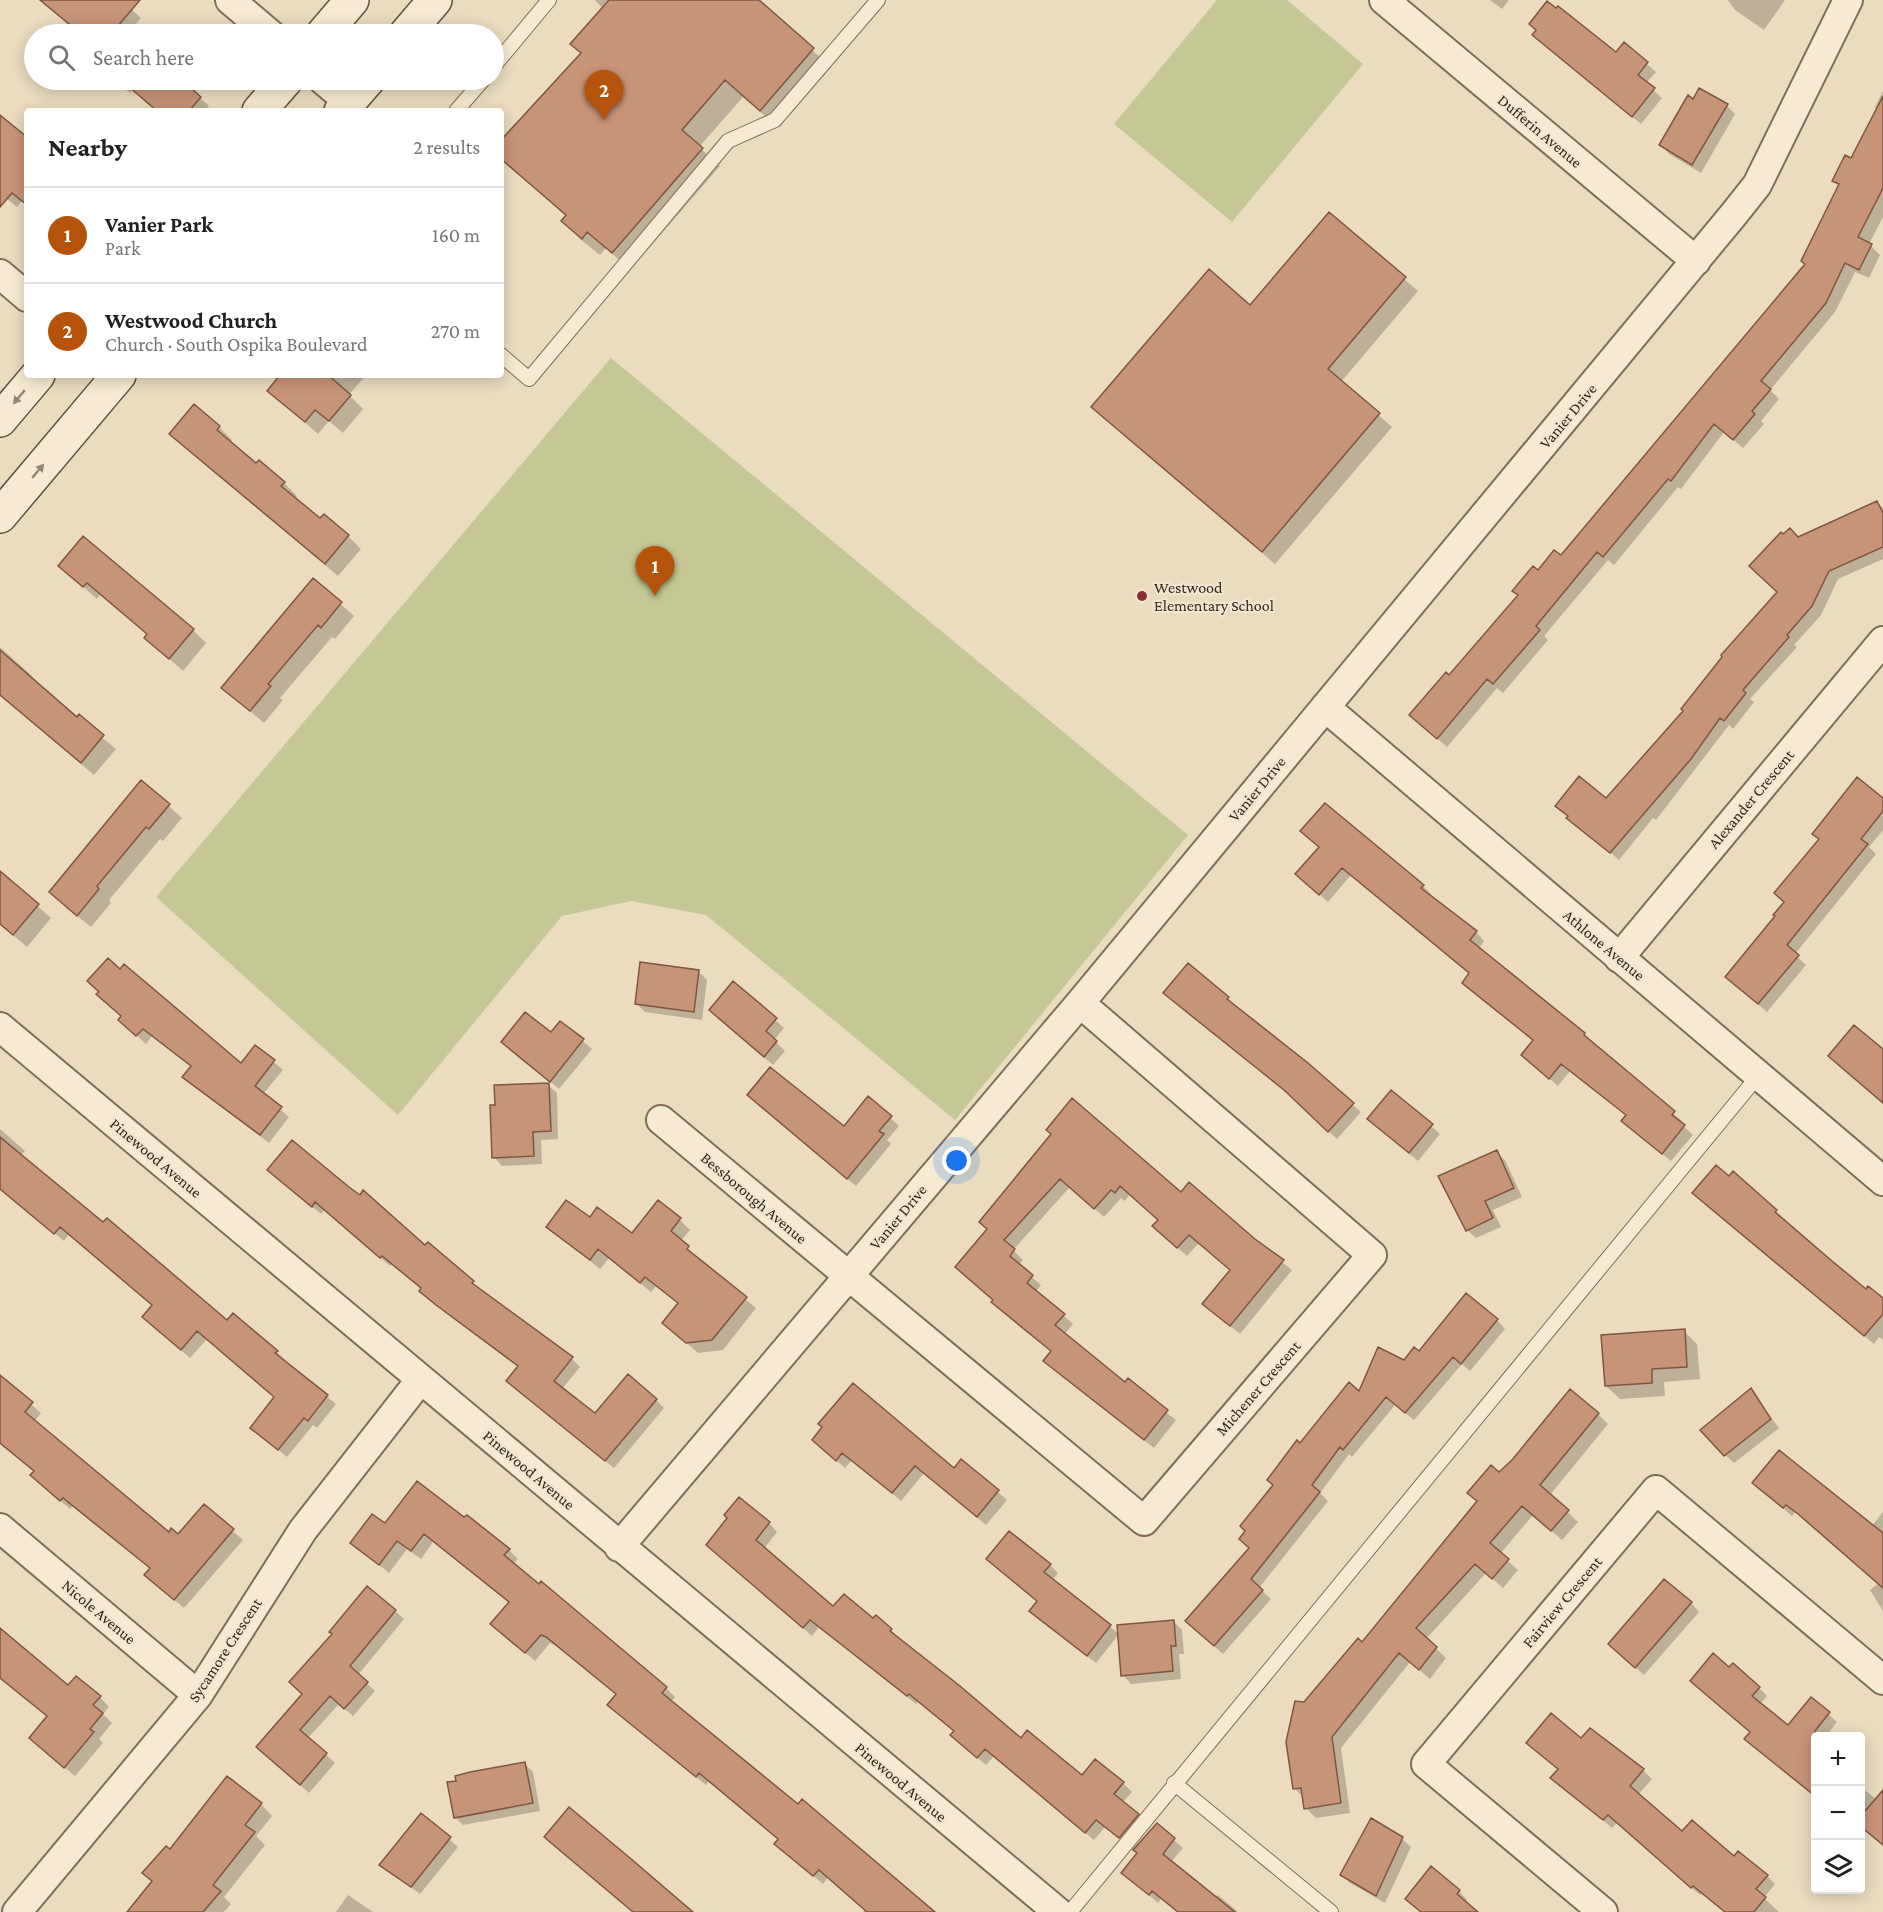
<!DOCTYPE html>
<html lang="en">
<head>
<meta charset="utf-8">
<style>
  :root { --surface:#fff; --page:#f6f6f6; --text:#202124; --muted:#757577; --line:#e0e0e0; --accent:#b45309 }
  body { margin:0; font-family:"Crimson Pro",serif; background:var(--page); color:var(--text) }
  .controls { position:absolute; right:18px; bottom:18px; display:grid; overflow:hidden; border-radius:6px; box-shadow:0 3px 15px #0003 }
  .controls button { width:54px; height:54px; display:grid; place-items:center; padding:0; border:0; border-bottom:2px solid var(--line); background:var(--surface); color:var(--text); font:30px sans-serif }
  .you { position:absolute; left:957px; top:1161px; width:21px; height:21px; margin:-15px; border:4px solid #fff; border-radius:50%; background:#1a73e8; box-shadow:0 0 0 9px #1a73e833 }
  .badge { display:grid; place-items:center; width:39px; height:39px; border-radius:50%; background:var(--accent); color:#fff; font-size:20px; font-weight:700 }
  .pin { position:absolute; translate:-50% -50px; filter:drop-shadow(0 2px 3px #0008) }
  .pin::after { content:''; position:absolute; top:32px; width:21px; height:18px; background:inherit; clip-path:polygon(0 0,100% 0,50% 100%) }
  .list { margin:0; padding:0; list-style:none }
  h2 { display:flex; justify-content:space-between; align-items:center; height:78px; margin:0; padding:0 24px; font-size:26px }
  h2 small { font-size:20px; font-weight:400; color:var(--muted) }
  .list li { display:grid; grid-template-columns:39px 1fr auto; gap:18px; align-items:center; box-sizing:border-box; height:96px; padding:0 24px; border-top:2px solid var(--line) }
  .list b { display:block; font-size:22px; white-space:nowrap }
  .list p { margin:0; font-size:20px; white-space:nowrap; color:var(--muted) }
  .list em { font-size:20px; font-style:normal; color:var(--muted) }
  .icon { flex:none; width:33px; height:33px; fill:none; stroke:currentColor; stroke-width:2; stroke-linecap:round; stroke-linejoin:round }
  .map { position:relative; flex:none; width:1883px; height:1912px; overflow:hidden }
  .search { position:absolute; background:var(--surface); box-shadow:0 3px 15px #0003; left:24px; top:24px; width:480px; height:66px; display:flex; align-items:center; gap:15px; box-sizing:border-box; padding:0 21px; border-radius:33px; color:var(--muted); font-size:22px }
  .panel { position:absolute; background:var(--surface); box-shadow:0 3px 15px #0003; left:24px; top:108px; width:480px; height:270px; border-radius:6px }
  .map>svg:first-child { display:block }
  .green { fill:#c5c895 }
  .shadow { fill:#0003 }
  .building { fill:#c79478; stroke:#805640; stroke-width:1.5 }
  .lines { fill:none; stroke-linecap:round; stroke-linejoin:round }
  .lane-casing { stroke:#836d59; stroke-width:16 }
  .street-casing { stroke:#836d59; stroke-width:32 }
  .secondary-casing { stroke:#644e3c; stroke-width:36 }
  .lane { stroke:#f6ead2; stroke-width:14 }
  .street { stroke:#f6ead2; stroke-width:28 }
  .secondary { stroke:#f6ead2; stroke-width:33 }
  .oneway { fill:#948878 }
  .poi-dot { fill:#8e2d33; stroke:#f3e6cf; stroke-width:2 }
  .labels { text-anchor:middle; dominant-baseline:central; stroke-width:4.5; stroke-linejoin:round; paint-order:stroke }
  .street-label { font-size:16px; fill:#33261d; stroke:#f3e6cf }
  .poi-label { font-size:16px; fill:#33261d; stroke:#f3e6cf; text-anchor:start }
</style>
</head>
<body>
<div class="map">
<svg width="1883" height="1912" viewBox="0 0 1883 1912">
  <rect width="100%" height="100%" fill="#ebdcc0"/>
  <path class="green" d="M1217,0H1287L1363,64L1232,222L1114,124Z
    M611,358L1188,835L955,1120L706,915L631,901L562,916L398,1115L156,897Z"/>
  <path class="shadow" d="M41,0H121L141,18L128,33L130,34H81Z
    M595,0H756L831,67L778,127L743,97L699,147L720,166L630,270L606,248L600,255L580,239L563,221L567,217L501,158V143L582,54L603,9Z
    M1490,0H1509L1502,9Z
    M1728,0H1785L1764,30L1735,10Z
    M1542,43L1616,54L1624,44L1656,72L1646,83L1662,98L1641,124Z
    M114,80H180L209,106L205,111H158L133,89L130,93Z
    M1883,91V217L1869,244L1880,255L1869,278L1855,272L1835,312L1770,390L1779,399L1761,421L1764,424L1743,448L1724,432L1681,489L1678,487L1614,565L1608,560L1544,636L1548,640L1503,693L1497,688L1447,747L1421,724L1450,677L1538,572L1561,557L1807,264L1839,186L1834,180L1852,160L1878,110L1875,107Z
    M1694,101L1727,106L1735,114L1701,173L1669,154L1661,145Z
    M0,117L27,139V205L22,201L17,207L0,193Z
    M1329,214L1418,291L1341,382L1392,427L1275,564L1093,407L1251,307Z
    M282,375H366L349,395L363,409L343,433L329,421L318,434L269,391Z
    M219,427L232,440L230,443L256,465L284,483L297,496L294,499L320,520L348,536L361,549L338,576L171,434Z
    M1877,502L1883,508V559L1838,579L1821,615L1794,645L1797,647L1750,699L1754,702L1733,729L1729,725L1656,820L1653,818L1619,860L1557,806L1606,800L1685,711L1779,592L1798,538Z
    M60,566L193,630L206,643L183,671L146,638L148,635L100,595L97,599Z
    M313,580L354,616L335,639L332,637L280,698L283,700L264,723L223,688Z
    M0,647L32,676L30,678L116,749L94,775L0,695Z
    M142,782L182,818L163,841L160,839L109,900L111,903L91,927L64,905Z
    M1883,800V830L1869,847L1876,854L1795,954L1806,965L1767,1012L1736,985L1820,840L1814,834Z
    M1320,847L1423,886L1431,894L1430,896L1476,932L1484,941L1479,948L1584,1034L1592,1044L1682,1121L1680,1123L1693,1135L1671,1161L1632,1130L1628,1116L1570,1071L1558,1086L1531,1063L1534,1041L1472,991L1471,974L1351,875L1328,902L1306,882Z
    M0,873L51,918L27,947L0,924Z
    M1188,965L1361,1112L1337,1139L1294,1099L1165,993Z
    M698,971L707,980L702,1020L645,1012L637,1004Z
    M734,983L784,1028L774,1040L785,1051L773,1065L719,1019Z
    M120,1020L241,1065L256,1047L283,1070L263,1094L289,1117L269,1143L193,1085L192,1067L152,1036L146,1044Z
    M561,1023L592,1049L559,1089L503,1042L551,1034Z
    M548,1085L557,1093L558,1139L541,1140L542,1164L502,1166L494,1157Z
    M1392,1092L1440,1134L1418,1161L1378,1127Z
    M869,1098L899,1126L887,1140L891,1144L856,1186L758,1103L844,1128Z
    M0,1129L25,1151L20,1156L227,1322L277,1352L285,1360L284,1362L336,1404L317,1428L313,1425L287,1457L252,1428L275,1397L207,1339L190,1358L152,1325L154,1306L69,1234L64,1241L0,1189Z
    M1053,1134L1181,1194L1254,1240L1292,1270L1240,1334L1214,1313L1231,1271L1199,1243L1187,1256L1163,1235L1159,1220L1130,1194L1125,1201L1121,1198L1104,1217L1070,1187L1013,1250L1023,1260L1018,1265L1041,1285L1036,1292L1073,1324L1064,1335L1176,1420L1154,1448L1054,1370L1045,1361L1052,1351L994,1300L989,1230Z
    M1496,1152L1505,1160L1522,1197L1493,1210L1501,1227L1476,1238L1467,1230Z
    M1733,1173L1776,1211L1783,1221L1866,1291L1883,1300V1340L1879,1337L1874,1344L1702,1201Z
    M278,1178L348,1188L572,1359L580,1367L562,1389L595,1415L656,1400L664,1408L614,1468L516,1389L519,1367L429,1299L423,1289L392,1263L390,1266L325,1209L321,1214Z
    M590,1219L632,1235L680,1220L690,1230L681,1241L697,1259L756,1308L723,1350L698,1353L664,1323L679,1304L656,1286L651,1292L609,1258L600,1269L548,1227Z
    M1497,1320L1505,1329L1470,1371L1462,1364L1414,1420L1395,1405L1352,1457L1349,1454L1320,1493L1328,1501L1259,1588L1271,1599L1223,1654L1195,1629L1251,1548L1275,1486L1300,1445L1360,1393L1404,1361Z
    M1684,1331L1697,1344L1700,1379L1664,1382L1665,1396L1620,1399L1606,1386Z
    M0,1377L41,1413L34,1422L169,1534L179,1536L204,1506L243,1540L184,1608L155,1584L151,1569L73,1506L70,1509L41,1484L35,1472L0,1444Z
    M1750,1390L1779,1428L1734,1463L1725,1455Z
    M1598,1414L1608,1424L1550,1495L1578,1522L1562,1540L1533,1515L1500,1554L1518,1570L1503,1588L1486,1573L1426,1639L1446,1658L1430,1679L1410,1662L1341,1748L1350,1813L1316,1818L1306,1808L1304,1798L1294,1788L1305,1703L1363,1644L1499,1474Z
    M822,1448L954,1470L961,1461L1007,1500L986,1525L924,1473L901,1501L852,1460L845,1468Z
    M1762,1491L1872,1526L1883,1512V1611L1870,1590L1879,1583L1809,1522L1795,1512L1792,1516Z
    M769,1523L777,1532L764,1549L833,1608L873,1620L891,1630L899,1638L898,1640L1021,1740L1082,1778L1096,1761L1123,1783L1132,1792L1122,1803L1146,1824L1128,1846L1105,1827L1094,1840L994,1756L986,1765L960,1743L955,1732L919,1701L916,1704L819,1627L812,1636L716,1553Z
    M385,1525L509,1550L518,1559L513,1564L666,1688L675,1697L671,1702L932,1912H863L865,1909L828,1877L823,1884L776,1844L780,1840L709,1781L706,1785L618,1714L609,1705L617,1695L557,1646L550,1643L535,1661L501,1632L510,1603L433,1542L421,1559L407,1549L389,1573L352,1543Z
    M988,1559L1050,1565L1058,1573L1052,1581L1119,1634L1096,1663L1039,1619L1038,1601Z
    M1691,1603L1699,1612L1644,1675L1618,1652Z
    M395,1611L404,1619L358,1675L375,1691L353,1716L339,1704L308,1738L335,1763L309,1793L266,1755Z
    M1174,1622L1182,1630L1184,1654H1179L1181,1679L1131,1684L1123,1675Z
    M0,1630L68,1688L100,1697L109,1707L103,1714L112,1723L99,1739L103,1743L75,1776L40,1747L48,1717L0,1677Z
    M1729,1669L1759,1688L1767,1696L1760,1704L1788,1727L1811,1699L1837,1722L1826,1736H1816V1797L1755,1747Z
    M1581,1741L1619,1753L1621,1751L1643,1770L1652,1779L1638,1795L1682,1833L1767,1876L1775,1884L1764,1898L1779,1912H1726L1702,1893L1700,1895L1617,1823L1612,1828L1561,1786L1559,1770L1537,1751Z
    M524,1763L533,1772L540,1811L463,1825L455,1817Z
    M1860,1786L1877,1800L1883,1793V1844L1860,1825Z
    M261,1804L272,1816L256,1836L265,1845L224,1897L231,1904L224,1912H129L153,1882L171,1852Z
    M421,1815L458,1847L420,1894L381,1865Z
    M1371,1820L1402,1839L1411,1847L1385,1903L1350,1883L1341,1874Z
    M1157,1825L1183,1848L1171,1862L1215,1898L1218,1895L1238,1912H1178L1161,1899L1158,1903L1123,1873Z
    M1459,1891L1467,1900L1465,1903L1475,1912H1421L1415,1907Z
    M348,1895L373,1912H336Z"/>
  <path class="building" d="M40,0H140L111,34H81Z
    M609,0H759L814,48L760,111L725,80L682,130L703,148L612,253L587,232L582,239L561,221L566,215L501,159V140L581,53L570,44Z
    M1547,1L1556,8L1558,6L1616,52L1624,42L1648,62L1638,75L1655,88L1632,117L1532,35L1536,30L1529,24Z
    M121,80H182L201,97L189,111H157Z
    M1699,88L1728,104L1692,165L1659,145L1688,95L1693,99Z
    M1883,96V188L1858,237L1872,244L1859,270L1845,263L1826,303L1761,381L1771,389L1752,411L1755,414L1733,440L1714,424L1671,481L1668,479L1603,557L1597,552L1536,626L1540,630L1493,684L1487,679L1437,739L1409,715L1446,672L1449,675L1518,595L1512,591L1533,566L1538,570L1554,550L1561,555L1805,264L1801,261L1839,184L1832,181L1845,155L1851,158Z
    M0,115L27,137V205L12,193L0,207Z
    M1329,212L1406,277L1328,369L1380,413L1262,552L1091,407L1209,269L1250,305Z
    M280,375H328L351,395L329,421L315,410L305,422L267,391Z
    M194,404L220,426L217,430L256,463L259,460L285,482L281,486L320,518L324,514L349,535L325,564L169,434Z
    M1877,501L1883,513V547L1829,571L1812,606L1787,635L1789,637L1743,690L1746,693L1724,721L1720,718L1691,759L1610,853L1566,818L1568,816L1555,806L1579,776L1606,798L1683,711L1681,709L1722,657L1721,655L1777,592L1749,566L1781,532L1783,534L1790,528L1798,537Z
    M83,536L194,629L169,659L144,638L147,634L87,583L83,587L58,566Z
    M313,578L342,602L321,628L318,625L268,684L271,686L250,711L221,688Z
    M0,650L77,717L79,714L104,735L81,763L0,695Z
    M1857,777L1883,798V811L1861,839L1868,844L1787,945L1799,955L1758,1004L1725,977L1775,916L1773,915L1784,902L1774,893L1819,839L1812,834Z
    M141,780L170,804L149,829L146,827L97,886L99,889L77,916L49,892Z
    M1325,803L1424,885L1421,888L1477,931L1470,940L1585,1033L1584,1035L1675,1111L1672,1115L1685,1125L1662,1154L1621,1121L1626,1115L1561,1064L1549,1079L1521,1055L1533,1040L1462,983L1469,973L1342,868L1319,895L1295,874L1319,847L1300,831Z
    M0,871L39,904L13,935L0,924Z
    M108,958L120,969L124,964L241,1063L255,1045L275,1060L255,1086L282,1107L260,1135L182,1077L191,1066L143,1029L136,1036L118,1020L121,1016L96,994L99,992L87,981Z
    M640,962L699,970L694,1012L635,1004Z
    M1188,963L1229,997L1227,999L1308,1063L1354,1103L1328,1132L1284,1090L1163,993Z
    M733,981L777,1018L766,1031L777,1041L764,1057L709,1010Z
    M525,1012L551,1032L560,1021L584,1039L550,1082L501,1042Z
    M1854,1025L1883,1049V1103L1828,1056Z
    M770,1067L844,1126L868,1096L892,1116L879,1131L884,1134L847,1179L747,1095Z
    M549,1083L551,1131L533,1132L534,1156L492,1158L490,1105H495L494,1085Z
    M1391,1090L1433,1124L1409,1153L1367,1119Z
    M1072,1098L1181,1192L1189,1182L1255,1239L1284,1260L1230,1326L1202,1304L1230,1270L1189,1235L1177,1248L1152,1226L1158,1220L1120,1186L1115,1193L1111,1190L1094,1209L1060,1179L1004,1240L1015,1249L1010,1256L1033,1275L1027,1283L1065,1314L1055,1325L1125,1382L1128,1378L1168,1410L1144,1440L1043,1361L1051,1351L991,1302L993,1300L955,1267L987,1229L979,1222L1051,1134L1046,1130Z
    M0,1137L103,1222L107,1218L227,1320L233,1313L278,1351L275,1353L328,1395L308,1421L304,1418L278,1450L250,1428L274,1397L197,1331L181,1350L142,1317L152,1305L60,1227L54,1234L0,1189Z
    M292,1140L349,1187L360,1195L363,1190L425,1245L428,1242L474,1281L472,1283L573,1357L554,1381L595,1413L628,1374L657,1399L605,1461L506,1381L518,1366L436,1305L419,1291L421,1288L382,1256L380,1258L315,1202L312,1207L267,1170Z
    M1497,1150L1514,1188L1485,1201L1493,1218L1466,1231L1438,1176Z
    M1716,1165L1729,1176L1733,1171L1777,1210L1775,1212L1832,1261L1866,1289L1868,1286L1883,1298V1314L1864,1336L1692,1193Z
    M566,1200L590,1217L597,1207L632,1233L658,1200L681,1218L671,1231L689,1246L687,1249L747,1297L712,1340L686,1343L662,1323L678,1303L645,1277L640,1283L598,1249L590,1260L546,1227Z
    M1466,1293L1498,1319L1461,1364L1453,1357L1405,1413L1386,1397L1343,1450L1340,1447L1312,1485L1320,1492L1251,1579L1263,1590L1214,1646L1185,1621L1249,1548L1239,1539L1245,1531L1240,1526L1273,1485L1267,1480L1297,1440L1300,1443L1349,1382L1359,1391L1378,1347L1404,1360L1414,1347L1419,1351Z
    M1685,1329L1687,1367L1652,1369V1383L1605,1386L1601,1335Z
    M0,1375L33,1402L25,1412L169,1532L171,1528L178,1534L204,1504L234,1529L174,1600L144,1575L150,1568L63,1498L60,1501L30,1475L34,1471L0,1443Z
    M853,1383L954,1468L961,1459L999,1490L977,1517L915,1466L892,1493L842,1453L836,1461L812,1440L822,1427L818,1424Z
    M1751,1388L1771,1419L1724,1456L1700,1430Z
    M1570,1389L1599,1413L1540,1485L1569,1510L1551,1531L1522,1506L1490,1543L1509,1559L1492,1579L1475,1564L1416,1628L1437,1647L1419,1670L1399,1653L1332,1737L1341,1803L1304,1809L1301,1788L1293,1789L1286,1742L1295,1701L1304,1702L1358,1638L1362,1642L1477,1501L1467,1493L1491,1465L1499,1472L1512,1460Z
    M1779,1450L1883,1533V1588L1798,1514L1786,1505L1783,1508L1752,1483Z
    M417,1481L464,1517L467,1515L510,1549L504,1555L539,1584L541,1581L667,1687L662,1693L798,1804L802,1799L935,1912H867L819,1870L813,1876L774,1844L778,1839L699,1773L696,1777L607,1705L616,1694L546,1637L541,1635L525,1653L490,1624L509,1602L424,1534L411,1551L397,1541L379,1565L350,1543L372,1514L385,1523Z
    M739,1497L770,1522L756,1540L833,1606L844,1594L873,1618L876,1615L892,1629L890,1631L960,1686L1021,1738L1027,1730L1082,1775L1095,1759L1124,1782L1114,1794L1139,1814L1119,1838L1096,1820L1085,1833L985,1749L977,1758L950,1735L954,1731L909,1694L907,1696L810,1620L803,1628L706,1545L727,1518L724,1515Z
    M1009,1531L1051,1564L1044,1572L1111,1625L1087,1656L1029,1611L1037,1601L986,1559Z
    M1664,1579L1692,1602L1635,1668L1608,1644Z
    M367,1586L396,1610L350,1666L368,1682L344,1709L330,1696L300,1730L327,1753L300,1785L256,1747L302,1694L289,1682L332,1634L329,1632Z
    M1174,1620L1176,1646H1171L1173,1671L1121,1676L1117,1625Z
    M0,1628L68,1685L76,1676L101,1696L93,1705L103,1713L90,1729L94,1732L64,1768L29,1738L47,1716L0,1678Z
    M1713,1653L1729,1667L1733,1663L1760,1687L1752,1696L1788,1725L1811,1697L1830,1712L1815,1731V1796L1744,1739L1750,1732L1690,1681Z
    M1551,1713L1581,1738L1590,1728L1644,1769L1630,1786L1682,1831L1692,1820L1734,1856L1738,1851L1768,1875L1756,1889L1766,1897L1754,1912H1725L1693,1886L1691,1888L1608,1815L1603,1820L1550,1778L1558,1769L1526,1743Z
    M525,1762L533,1803L454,1818L447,1782L456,1781L455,1776L470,1772Z
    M227,1776L262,1803L245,1825L255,1832L213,1885L221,1891L203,1912H127L152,1881L142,1873L166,1846L170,1849Z
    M1883,1790V1845L1860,1826V1817Z
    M569,1807L630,1858L693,1912H633L544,1837Z
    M421,1813L451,1837L411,1887L379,1865Z
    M1371,1818L1403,1837L1376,1896L1340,1875Z
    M1157,1823L1175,1838L1163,1854L1235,1912H1178L1152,1891L1149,1895L1121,1873L1137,1853L1133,1850Z
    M1431,1866L1460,1890L1457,1894L1478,1912H1421L1405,1899Z"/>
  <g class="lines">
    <g class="lane-casing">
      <path id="lane" d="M494,66L549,0
        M456,111L483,80
        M501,355L529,379L728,141L775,120L878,0
        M1174,1783L1331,1912
        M1070,1912L1758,1076"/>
    </g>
    <g class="street-casing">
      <path id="street" d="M230,0L270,34
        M1384,0L1696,261
        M323,80L349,102
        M0,274L27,297
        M1325,707L1883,1181
        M1619,958L1883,641
        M0,1027L1058,1912
        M661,1120L1144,1521L1372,1255L1080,1003
        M0,1528L198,1695
        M619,1547L1080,1003L1734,214L1757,185L1848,0
        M17,1912L198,1695L303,1530L421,1379
        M1603,1912L1426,1764L1656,1490L1883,1680"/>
    </g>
    <g class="secondary-casing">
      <path id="secondary" d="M323,34L352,0
        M406,34L435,0
        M259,111L286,80
        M341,111L368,80
        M0,420L38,375
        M0,516L119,375"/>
    </g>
    <use href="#lane" class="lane"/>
    <use href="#street" class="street"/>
    <use href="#secondary" class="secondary"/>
  </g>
  <defs><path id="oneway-solid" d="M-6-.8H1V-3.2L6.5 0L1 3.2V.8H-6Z" transform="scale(1.5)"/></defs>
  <g class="oneway">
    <use href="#oneway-solid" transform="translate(19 397) rotate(130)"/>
    <use href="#oneway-solid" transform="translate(38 471) rotate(-50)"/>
  </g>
  <circle class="poi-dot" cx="1142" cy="596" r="6"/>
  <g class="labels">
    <g class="street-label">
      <text transform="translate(1540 131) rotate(40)">Dufferin Avenue</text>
      <text transform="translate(1568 416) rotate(-50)">Vanier Drive</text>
      <text transform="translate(1257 789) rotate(-50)">Vanier Drive</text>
      <text transform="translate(1751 799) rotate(-50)">Alexander Crescent</text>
      <text transform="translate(1604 945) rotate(40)">Athlone Avenue</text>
      <text transform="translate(156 1158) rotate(40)">Pinewood Avenue</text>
      <text transform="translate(754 1198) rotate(40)">Bessborough Avenue</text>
      <text transform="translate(898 1217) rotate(-50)">Vanier Drive</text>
      <text transform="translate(1258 1388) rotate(-49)">Michener Crescent</text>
      <text transform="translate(529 1470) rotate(40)">Pinewood Avenue</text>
      <text transform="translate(1562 1602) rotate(-50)">Fairview Crescent</text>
      <text transform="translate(99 1612) rotate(40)">Nicole Avenue</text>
      <text transform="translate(225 1650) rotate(-57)">Sycamore Crescent</text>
      <text transform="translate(901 1782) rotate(40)">Pinewood Avenue</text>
    </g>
    <g class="poi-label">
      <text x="1154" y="587">Westwood<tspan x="1154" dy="18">Elementary School</tspan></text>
    </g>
  </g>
</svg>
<div class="controls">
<button>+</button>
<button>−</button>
<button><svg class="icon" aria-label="layers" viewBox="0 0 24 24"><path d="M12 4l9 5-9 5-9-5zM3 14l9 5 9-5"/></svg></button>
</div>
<div class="you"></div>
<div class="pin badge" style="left:655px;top:596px">1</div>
<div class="pin badge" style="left:604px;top:120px">2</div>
<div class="search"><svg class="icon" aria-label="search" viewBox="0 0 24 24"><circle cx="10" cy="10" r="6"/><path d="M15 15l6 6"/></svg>Search here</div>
<section class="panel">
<h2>Nearby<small>2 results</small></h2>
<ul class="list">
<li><span class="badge">1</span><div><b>Vanier Park</b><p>Park</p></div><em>160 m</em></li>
<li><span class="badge">2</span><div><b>Westwood Church</b><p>Church · South Ospika Boulevard</p></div><em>270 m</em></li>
</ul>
</section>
</div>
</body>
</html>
